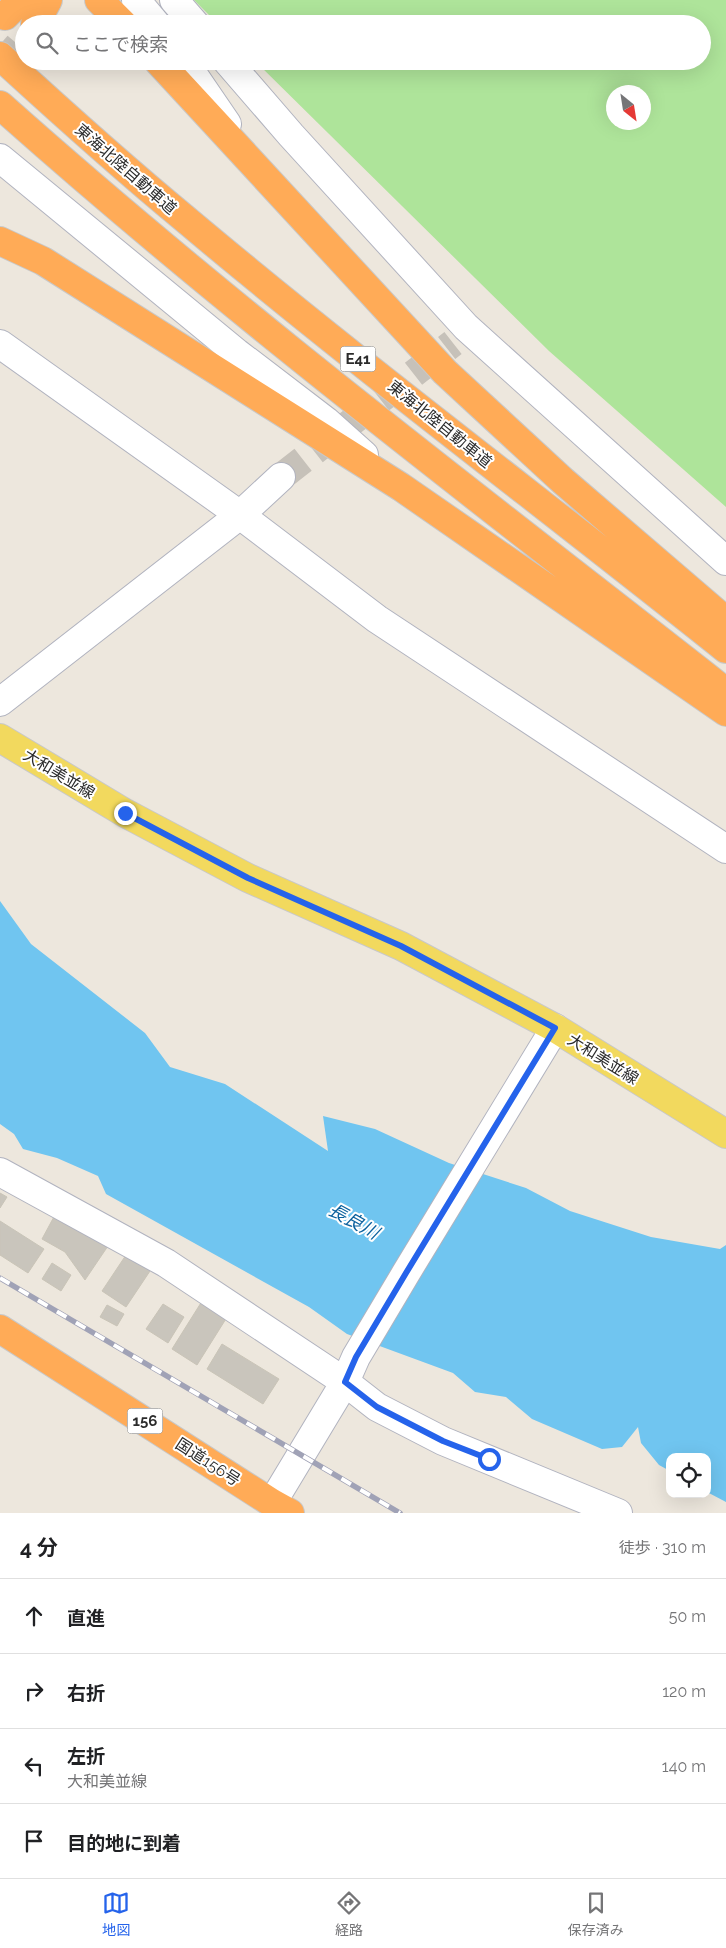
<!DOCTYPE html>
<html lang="ja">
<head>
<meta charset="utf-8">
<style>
  :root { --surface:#fff; --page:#f2f2f2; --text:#202124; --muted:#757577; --line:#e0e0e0; --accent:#2563eb }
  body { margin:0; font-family:Raleway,"Noto Sans JP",sans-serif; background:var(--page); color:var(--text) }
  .controls { position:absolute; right:15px; bottom:15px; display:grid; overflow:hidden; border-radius:10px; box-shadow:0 5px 20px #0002 }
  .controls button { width:45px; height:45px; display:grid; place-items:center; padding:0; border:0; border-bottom:1px solid var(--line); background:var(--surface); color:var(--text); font:25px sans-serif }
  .compass { position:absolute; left:606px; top:85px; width:45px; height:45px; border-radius:50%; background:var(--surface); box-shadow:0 5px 20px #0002; rotate:150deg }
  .stop { position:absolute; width:15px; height:15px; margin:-11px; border:4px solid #2563eb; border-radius:50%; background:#fff }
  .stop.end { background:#2563eb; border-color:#fff; box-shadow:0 1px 5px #0008 }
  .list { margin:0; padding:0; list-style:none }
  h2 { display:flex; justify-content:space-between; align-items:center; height:65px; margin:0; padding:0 20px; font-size:21px }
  h2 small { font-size:16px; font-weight:400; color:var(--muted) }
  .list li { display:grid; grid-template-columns:32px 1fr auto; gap:15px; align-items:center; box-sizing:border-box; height:75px; padding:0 20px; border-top:1px solid var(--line) }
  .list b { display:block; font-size:19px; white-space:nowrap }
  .list p { margin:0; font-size:16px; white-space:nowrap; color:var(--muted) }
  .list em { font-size:16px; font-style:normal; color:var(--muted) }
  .icon { flex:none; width:28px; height:28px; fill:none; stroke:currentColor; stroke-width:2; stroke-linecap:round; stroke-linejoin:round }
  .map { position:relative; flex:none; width:726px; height:1513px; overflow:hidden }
  .search { position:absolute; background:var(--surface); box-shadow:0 5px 20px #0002; left:15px; right:15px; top:15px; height:55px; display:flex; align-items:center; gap:12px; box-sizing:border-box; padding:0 18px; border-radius:28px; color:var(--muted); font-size:19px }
  .sheet { height:365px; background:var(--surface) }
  nav { display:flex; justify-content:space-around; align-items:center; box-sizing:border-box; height:70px; border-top:1px solid var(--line); background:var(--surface); font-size:14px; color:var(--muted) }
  nav a { display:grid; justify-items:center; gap:2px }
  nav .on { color:var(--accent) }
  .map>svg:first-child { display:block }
  .green { fill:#aee49a; fill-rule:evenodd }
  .water { fill:#70c5f0 }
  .building { fill:#c9c5bc; stroke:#c9c4b7 }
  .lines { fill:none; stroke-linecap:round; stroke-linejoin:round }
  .minor-tunnel { stroke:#c6c1b9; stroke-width:28; stroke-dasharray:28 14; stroke-linecap:butt }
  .highway-tunnel { stroke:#c6c1b9; stroke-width:28; stroke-dasharray:28 14; stroke-linecap:butt }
  .minor-casing { stroke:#b1b3bf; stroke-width:30 }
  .major-casing { stroke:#c8c8c8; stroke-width:30 }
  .highway-casing { stroke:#c8c8c8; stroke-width:30 }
  .minor { stroke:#fff; stroke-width:28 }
  .major { stroke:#f2d95e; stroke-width:28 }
  .highway { stroke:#ffab57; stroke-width:28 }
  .rail-casing { stroke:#a0a2b6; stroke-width:5.5 }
  .rail { stroke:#fff; stroke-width:4; stroke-dasharray:11; stroke-linecap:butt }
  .route { stroke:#2563eb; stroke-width:6 }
  .labels { text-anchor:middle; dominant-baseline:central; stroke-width:4; stroke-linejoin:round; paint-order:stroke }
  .shield { fill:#fff; stroke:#6b6b6b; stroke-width:1 }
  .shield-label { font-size:15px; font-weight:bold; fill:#2b2b2b }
  .street-label { font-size:16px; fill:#2b2b2b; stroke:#fff }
  .water-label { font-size:18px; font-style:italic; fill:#0c629e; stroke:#fff }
</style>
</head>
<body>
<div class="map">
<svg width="726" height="1513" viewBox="0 0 726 1513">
  <rect width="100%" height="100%" fill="#ede7dd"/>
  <path class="green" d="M194,0H726V507L549,351L255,61H702V24H218ZM614,92H644V122H614Z"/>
  <path class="water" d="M0,901L31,944L145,1033L170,1067L225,1084L328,1151L323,1116L375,1129L449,1163L526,1188L570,1211L651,1237L720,1249L726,1245V1502L707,1492V1457H670V1471L659,1465L641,1443L638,1427L622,1447L602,1449L532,1419L506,1397L475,1392L453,1373L347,1334L309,1307L106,1194L98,1176L57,1158L23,1149L14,1134L0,1124Z"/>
  <path class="building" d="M0,1193L7,1197L0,1208Z
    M56,1213L110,1243L85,1280L65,1252L42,1239Z
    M0,1221L44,1249L28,1273L0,1255Z
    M126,1255L150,1271L126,1307L102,1291Z
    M52,1263L71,1275L61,1291L42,1279Z
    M204,1298L229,1314L197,1365L172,1349Z
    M163,1304L184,1317L168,1343L146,1329Z
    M107,1305L124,1314L117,1326L100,1317Z
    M222,1344L279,1379L263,1404L207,1369Z"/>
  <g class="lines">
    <path class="minor-tunnel" d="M281,477L453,343"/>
    <path class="highway-tunnel" d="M0,66L24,38"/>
    <g class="minor-casing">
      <path id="minor" d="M136,0L156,24
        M174,0L195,24
        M184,61L227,124
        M227,61L291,135L466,327L726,561
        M0,158L237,353L326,421L364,455
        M0,344L240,515L377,619L726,849
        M0,702L240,515L281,477
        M0,1172L166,1263L345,1382L377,1407L443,1441L618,1513
        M272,1503L345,1382L356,1357L406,1273L555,1028"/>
    </g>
    <g class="major-casing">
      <path id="major" d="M0,738L125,813L248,878L401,946L555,1028L726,1134"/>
    </g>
    <g class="highway-casing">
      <path id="highway" d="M99,0L123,24
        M5,16L21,0
        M35,24L48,0
        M0,56C60,111 121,166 184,218C361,367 546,505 726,649
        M158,61L445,372L563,481L726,621
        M0,105C232,312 481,500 726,692
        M0,241L43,261L401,487L726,712
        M0,1329L272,1503L290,1513"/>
    </g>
    <use href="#minor" class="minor"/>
    <use href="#major" class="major"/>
    <use href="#highway" class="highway"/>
    <g class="rail-casing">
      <path id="rail" d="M0,1278L400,1513"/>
    </g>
    <use href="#rail" class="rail"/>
  </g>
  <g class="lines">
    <path class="route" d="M125,813L248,878L401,946L555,1028L406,1273L356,1357L345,1382L377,1407L443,1441L489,1459"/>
  </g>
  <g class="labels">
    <g class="shield">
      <rect x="340.5" y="346.5" width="35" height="25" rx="4"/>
      <rect x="127.5" y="1408.5" width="35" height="25" rx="4"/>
    </g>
    <g class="shield-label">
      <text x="358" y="359">E41</text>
      <text x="145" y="1421">156</text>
    </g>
    <g class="street-label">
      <text transform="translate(126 169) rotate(41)">東海北陸自動車道</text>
      <text transform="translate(440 424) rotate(39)">東海北陸自動車道</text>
      <text transform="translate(59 774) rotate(31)">大和美並線</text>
      <text transform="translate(603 1059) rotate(32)">大和美並線</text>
      <text transform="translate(208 1462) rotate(33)">国道156号</text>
    </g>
    <g class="water-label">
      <text transform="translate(354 1221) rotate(29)">長良川</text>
    </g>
  </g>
</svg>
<div class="controls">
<button><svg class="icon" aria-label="locate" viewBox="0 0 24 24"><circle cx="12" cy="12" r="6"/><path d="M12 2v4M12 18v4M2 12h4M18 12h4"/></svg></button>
</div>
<svg class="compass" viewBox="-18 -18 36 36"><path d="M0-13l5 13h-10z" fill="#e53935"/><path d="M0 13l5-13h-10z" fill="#757577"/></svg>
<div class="stop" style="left:489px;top:1459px"></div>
<div class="stop end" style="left:125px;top:813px"></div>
<div class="search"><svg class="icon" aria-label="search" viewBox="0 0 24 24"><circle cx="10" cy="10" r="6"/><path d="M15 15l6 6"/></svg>ここで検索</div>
</div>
<section class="sheet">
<h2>4 分<small>徒歩 · 310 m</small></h2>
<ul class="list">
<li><svg class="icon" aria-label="ahead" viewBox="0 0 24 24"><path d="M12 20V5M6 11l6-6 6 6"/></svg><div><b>直進</b></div><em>50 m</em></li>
<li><svg class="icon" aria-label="right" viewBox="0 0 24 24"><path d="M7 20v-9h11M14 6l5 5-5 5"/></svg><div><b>右折</b></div><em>120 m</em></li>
<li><svg class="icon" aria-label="left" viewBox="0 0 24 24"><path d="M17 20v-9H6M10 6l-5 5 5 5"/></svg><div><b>左折</b><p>大和美並線</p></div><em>140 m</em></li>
<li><svg class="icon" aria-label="arrive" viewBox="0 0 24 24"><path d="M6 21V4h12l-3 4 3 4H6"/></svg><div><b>目的地に到着</b></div></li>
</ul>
</section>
<nav>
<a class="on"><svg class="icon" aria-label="map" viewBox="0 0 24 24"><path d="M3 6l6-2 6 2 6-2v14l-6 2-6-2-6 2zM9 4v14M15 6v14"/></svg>地図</a>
<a><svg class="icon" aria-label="directions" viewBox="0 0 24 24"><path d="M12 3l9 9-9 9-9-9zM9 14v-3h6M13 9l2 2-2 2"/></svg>経路</a>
<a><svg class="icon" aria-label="saved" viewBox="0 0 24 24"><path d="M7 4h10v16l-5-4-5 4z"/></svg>保存済み</a>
</nav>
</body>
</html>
